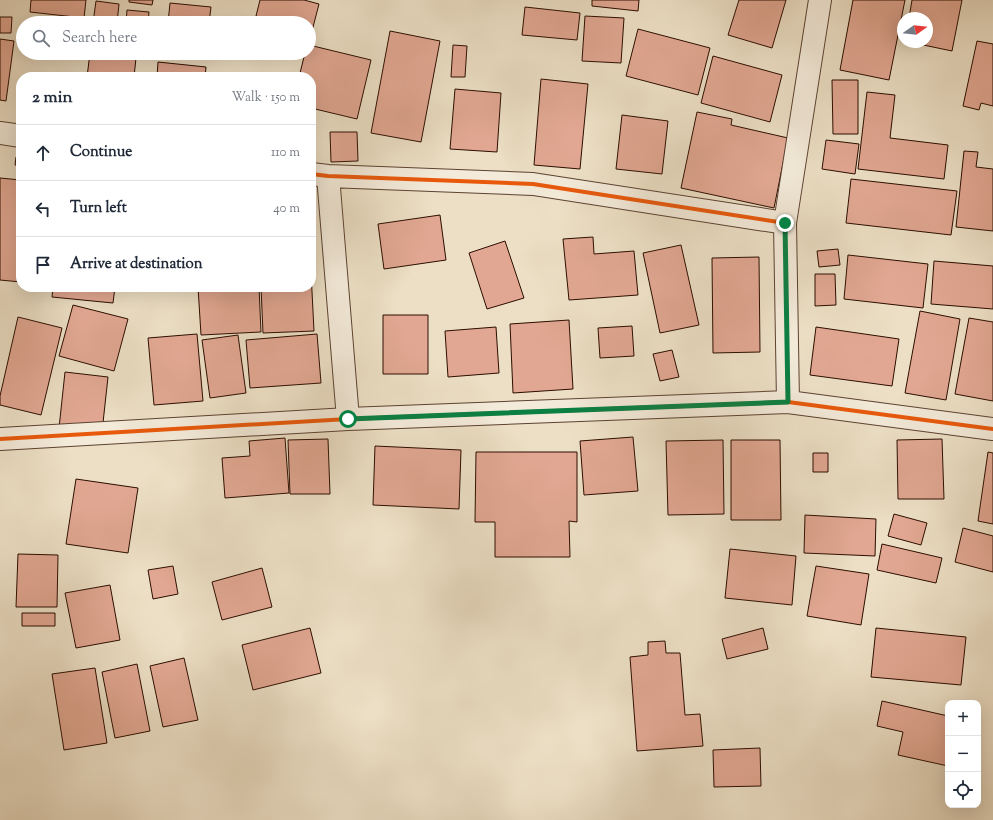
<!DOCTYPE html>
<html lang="en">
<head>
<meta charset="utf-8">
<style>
  :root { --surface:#fff; --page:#f2f2f3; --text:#1f2937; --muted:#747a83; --line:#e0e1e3 }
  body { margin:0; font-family:"Sorts Mill Goudy",serif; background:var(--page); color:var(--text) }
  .controls { position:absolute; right:12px; bottom:12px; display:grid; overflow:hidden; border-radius:8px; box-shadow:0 4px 16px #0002 }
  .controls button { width:36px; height:36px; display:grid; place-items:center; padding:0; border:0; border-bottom:1px solid var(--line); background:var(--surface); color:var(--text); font:20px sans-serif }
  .compass { position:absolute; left:897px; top:12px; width:36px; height:36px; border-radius:50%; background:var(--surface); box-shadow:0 4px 16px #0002; rotate:75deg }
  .stop { position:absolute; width:12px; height:12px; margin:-9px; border:3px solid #0b8043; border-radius:50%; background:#fff }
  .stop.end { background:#0b8043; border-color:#fff; box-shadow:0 1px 4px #0008 }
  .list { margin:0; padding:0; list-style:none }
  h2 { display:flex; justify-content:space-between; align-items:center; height:52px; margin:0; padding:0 16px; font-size:17px }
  h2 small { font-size:13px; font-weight:400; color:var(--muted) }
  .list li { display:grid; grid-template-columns:26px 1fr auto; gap:12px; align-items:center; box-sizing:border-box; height:56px; padding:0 16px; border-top:1px solid var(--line) }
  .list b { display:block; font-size:15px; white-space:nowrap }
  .list em { font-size:13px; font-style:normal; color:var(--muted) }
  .icon { flex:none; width:22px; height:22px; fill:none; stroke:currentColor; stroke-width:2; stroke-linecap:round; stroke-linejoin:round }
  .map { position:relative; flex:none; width:993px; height:820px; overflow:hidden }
  .search { position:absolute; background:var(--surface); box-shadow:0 4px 16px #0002; left:16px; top:16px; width:300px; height:44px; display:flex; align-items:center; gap:10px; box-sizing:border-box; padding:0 14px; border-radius:22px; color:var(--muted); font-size:15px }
  .panel { position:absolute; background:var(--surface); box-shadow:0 4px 16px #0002; left:16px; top:72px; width:300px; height:220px; border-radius:16px }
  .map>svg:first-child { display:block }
  .building { fill:#e1a792; stroke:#2c0d00 }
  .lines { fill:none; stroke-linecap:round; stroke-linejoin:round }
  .minor-casing { stroke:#5c4231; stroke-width:24 }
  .minor { stroke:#f3ead9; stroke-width:22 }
  .cycleway-casing { stroke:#f3ead9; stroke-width:6 }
  .cycleway { stroke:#e8590c; stroke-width:4 }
  .route { stroke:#0b8043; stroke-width:5 }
</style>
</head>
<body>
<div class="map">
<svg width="993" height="820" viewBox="0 0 993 820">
  <rect width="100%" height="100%" fill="#ecdfc5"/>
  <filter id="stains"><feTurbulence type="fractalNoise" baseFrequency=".005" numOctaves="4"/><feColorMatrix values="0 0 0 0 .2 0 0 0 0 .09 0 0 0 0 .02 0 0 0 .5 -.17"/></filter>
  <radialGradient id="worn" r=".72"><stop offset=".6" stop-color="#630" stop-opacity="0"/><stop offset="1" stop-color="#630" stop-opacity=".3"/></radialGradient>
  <path class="building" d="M31,0H86L84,18L30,12Z
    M129,0H153L152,5L129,2Z
    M260,0H304L319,4L312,31L309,30V23H281L256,16Z
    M592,0H639L638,11L592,6Z
    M739,0H786L772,48L728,35Z
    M853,0H905L889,80L840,70Z
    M912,0H962L952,51L909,42H927V18H909Z
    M96,1L119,4L117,23H93Z
    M170,3L211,7L209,23H168Z
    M525,7L580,13L577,40L522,35Z
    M127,10L149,12L148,23H126Z
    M585,16L624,18L621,63L582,61Z
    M0,17H12L11,33H0Z
    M638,29L710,48L698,95L626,76Z
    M390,31L440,41L421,142L371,133Z
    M0,39L14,41L6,101L0,100Z
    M977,41L993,44V106L981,103L979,110L963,106Z
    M309,45L371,60L357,119L311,108V77H299L305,53H309Z
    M453,45L467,46L465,77H451Z
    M90,53L136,58L134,77H87Z
    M173,53H206V57Z
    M713,56L782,75L770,122L701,103Z
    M158,62L206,67L205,77H157Z
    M211,73L237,77H211Z
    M541,79L588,84L580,169L534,165Z
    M832,80H858V134H833Z
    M455,89L501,93L497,152L450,149Z
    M867,92L895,95L890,138L948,145L944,179L858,169Z
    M697,112L732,119L731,125L788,138L774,208L681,188Z
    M622,115L668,121L662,174L616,169Z
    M330,132H357L358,161L331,162Z
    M826,140L859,144L855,174L822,169Z
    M964,151L978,152L976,167L993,169V231L956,227Z
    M16,157L21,158V166L15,165Z
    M0,178L21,180V282L0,280Z
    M851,179L957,191L951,235L846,223Z
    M311,212H312L314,246H311Z
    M440,215L446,260L384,269L378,224Z
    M593,237L594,254L634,251L638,295L569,300L563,239Z
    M505,241L524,298L487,309L469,253Z
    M681,245L699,325L660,333L643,253Z
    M838,249L840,265L819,267L817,251Z
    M848,255L928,264L923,308L844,299Z
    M759,257L760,352L713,353L712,258Z
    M934,261L993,266V309L931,304Z
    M311,272L314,331L263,333L261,287H311Z
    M815,274H835L836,305L815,306Z
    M53,287H115L113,303L52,297Z
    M198,287H259L261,332L201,335Z
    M73,305L128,319L114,371L59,356Z
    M920,311L960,319L946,400L905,393Z
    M383,315H428V374H383Z
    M18,317L62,328L41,415L0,405V396Z
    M969,318L993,322V401L955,394Z
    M569,320L573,389L513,393L510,324Z
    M632,326L634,356L600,358L598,328Z
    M496,327L499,373L448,377L445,331Z
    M816,327L899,339L892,386L810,375Z
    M197,334L203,401L154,405L148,338Z
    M317,334L321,383L250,388L246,340Z
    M238,335L246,393L210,398L202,340Z
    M672,350L679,377L660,381L653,354Z
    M65,372L108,377L102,432L59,428Z
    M633,437L638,491L584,495L580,441Z
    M285,438L289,493L225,498L222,458L250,456L249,441Z
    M328,439L330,494H290L288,440Z
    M942,439L944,499H898L897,440Z
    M723,440L724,514L668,515L666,441Z
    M731,440H780L781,520H731Z
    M375,446L461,450L459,509L373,505Z
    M476,452H577V522L569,521L570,557H495V522H475Z
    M988,452L993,453V524L978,521Z
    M813,453H828V472H813Z
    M76,479L138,488L128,553L66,544Z
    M894,514L927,523L921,545L888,536Z
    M805,515L876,519L875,556L804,553Z
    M963,528L993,536V572L955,562Z
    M882,544L942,558L936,583L877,570Z
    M730,549L796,556L792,605L725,598Z
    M18,554L58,555L57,607H16Z
    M173,566L178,594L153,599L148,570Z
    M816,566L869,574L861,625L807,616Z
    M262,568L272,607L222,620L212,582Z
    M110,585L120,640L76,648L65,593Z
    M22,613H55V626H22Z
    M310,628L321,673L253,690L242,645Z
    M763,628L768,649L727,659L722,639Z
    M876,628L966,637L961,685L871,677Z
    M665,641L666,653H680L685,715L700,714L703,746L637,751L630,657L648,655V642Z
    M184,658L198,720L163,727L150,666Z
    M137,664L150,731L115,738L102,672Z
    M95,668L107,743L64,750L52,674Z
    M882,701L948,716V766L898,755L903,732L877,726Z
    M760,748L761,786L714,787L713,750Z"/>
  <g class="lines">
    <g class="minor-casing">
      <path id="minor" d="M0,133L21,136
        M311,174L328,176L533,184L785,223
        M328,176L348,419
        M788,402L785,223L820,0
        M0,439L348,419L788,402L993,429"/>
    </g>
    <use href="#minor" class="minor"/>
    <g class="cycleway-casing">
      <path id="cycleway" d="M311,174L328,176L533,184L785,223
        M0,439L348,419L788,402L993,429"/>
    </g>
    <use href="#cycleway" class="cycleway"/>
  </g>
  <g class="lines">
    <path class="route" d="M348,419L788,402L785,223"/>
  </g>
  <rect width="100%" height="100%" filter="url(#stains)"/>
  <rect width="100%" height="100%" fill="url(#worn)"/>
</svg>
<div class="controls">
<button>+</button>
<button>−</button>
<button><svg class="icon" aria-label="locate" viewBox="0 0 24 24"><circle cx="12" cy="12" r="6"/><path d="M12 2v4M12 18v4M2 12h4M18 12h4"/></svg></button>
</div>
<svg class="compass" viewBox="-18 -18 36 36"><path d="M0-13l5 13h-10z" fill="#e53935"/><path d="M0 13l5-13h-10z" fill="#747a83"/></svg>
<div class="stop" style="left:348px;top:419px"></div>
<div class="stop end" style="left:785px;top:223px"></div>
<div class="search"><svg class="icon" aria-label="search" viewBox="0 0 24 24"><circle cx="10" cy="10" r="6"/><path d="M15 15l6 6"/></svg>Search here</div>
<section class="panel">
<h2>2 min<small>Walk · 150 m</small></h2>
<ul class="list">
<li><svg class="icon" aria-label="ahead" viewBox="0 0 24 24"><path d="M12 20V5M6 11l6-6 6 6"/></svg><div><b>Continue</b></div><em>110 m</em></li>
<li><svg class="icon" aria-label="left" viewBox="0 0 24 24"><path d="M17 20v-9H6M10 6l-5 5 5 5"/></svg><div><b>Turn left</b></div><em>40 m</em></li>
<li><svg class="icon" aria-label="arrive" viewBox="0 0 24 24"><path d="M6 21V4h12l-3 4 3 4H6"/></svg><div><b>Arrive at destination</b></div></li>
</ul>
</section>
</div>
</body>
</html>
